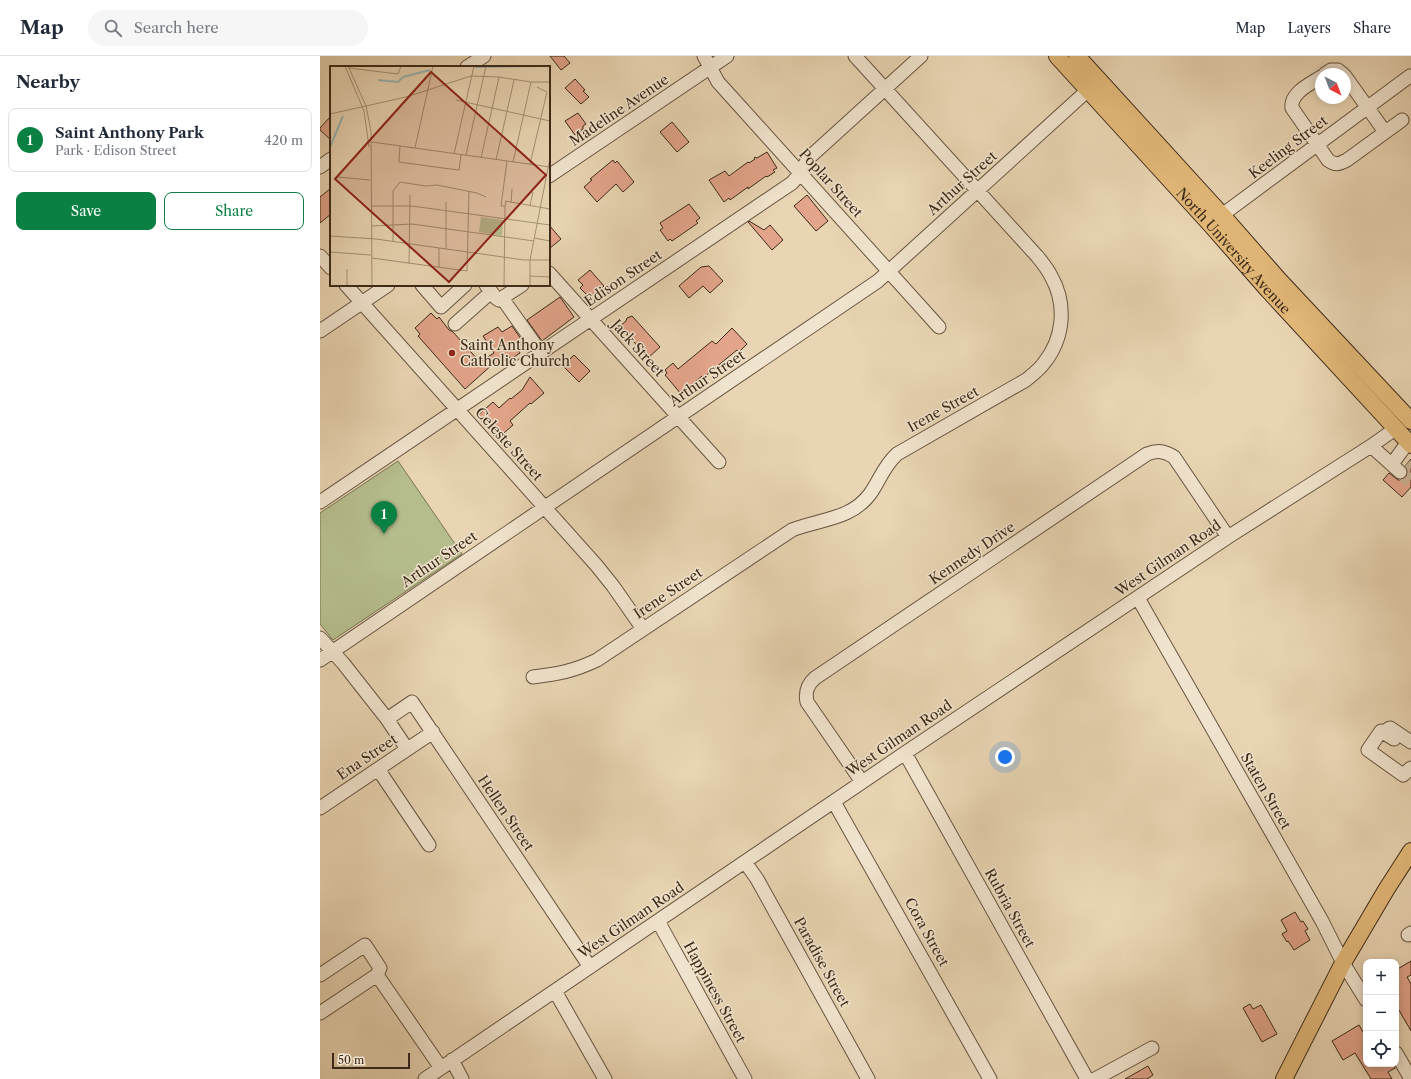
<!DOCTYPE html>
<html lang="en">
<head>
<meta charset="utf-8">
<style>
  :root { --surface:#fff; --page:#f6f6f7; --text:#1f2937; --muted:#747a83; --line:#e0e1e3; --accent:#0b8043 }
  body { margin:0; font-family:"Libre Caslon Text",serif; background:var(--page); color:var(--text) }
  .controls { position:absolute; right:12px; bottom:12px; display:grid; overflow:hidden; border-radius:8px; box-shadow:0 2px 10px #0003 }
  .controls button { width:36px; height:36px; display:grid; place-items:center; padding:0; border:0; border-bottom:1px solid var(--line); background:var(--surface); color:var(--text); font:20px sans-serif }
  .compass { position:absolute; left:995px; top:12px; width:36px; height:36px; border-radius:50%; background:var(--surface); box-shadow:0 2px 10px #0003; rotate:138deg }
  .scale { position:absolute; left:12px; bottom:10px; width:78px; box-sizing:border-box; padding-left:4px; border:2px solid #3d2a19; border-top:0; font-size:11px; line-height:14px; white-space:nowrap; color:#3d2a19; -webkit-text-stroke:3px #f1e4ce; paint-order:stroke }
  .you { position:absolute; left:685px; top:701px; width:14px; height:14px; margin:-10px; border:3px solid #fff; border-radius:50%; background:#1a73e8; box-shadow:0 0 0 6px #1a73e833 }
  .badge { display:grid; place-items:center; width:26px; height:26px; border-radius:50%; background:var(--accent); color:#fff; font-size:13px; font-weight:700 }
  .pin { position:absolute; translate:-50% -33px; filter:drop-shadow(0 1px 2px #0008) }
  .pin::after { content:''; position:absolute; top:21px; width:14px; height:12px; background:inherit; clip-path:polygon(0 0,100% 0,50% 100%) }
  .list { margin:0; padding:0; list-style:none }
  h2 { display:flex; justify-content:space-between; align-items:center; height:52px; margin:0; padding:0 16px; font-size:17px }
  h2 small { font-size:13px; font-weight:400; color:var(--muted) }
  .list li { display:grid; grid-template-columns:26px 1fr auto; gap:12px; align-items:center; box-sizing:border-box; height:64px; margin:0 8px 8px; padding:0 8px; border:1px solid var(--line); border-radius:8px }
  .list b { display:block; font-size:15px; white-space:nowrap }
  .list p { margin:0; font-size:13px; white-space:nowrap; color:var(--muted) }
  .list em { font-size:13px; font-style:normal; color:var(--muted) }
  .actions { display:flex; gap:8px; padding:12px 16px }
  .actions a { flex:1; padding:9px 0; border:1px solid var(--accent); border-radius:8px; text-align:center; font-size:14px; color:var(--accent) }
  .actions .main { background:var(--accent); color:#fff }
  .icon { flex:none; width:22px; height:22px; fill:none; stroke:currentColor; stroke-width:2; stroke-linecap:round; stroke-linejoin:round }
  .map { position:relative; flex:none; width:1091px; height:1023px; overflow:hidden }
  header { display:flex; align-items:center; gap:24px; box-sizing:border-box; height:56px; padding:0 20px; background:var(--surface); border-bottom:1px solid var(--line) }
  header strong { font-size:19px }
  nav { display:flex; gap:22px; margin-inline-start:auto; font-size:14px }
  .search { width:280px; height:36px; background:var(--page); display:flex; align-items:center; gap:10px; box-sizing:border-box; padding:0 14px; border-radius:22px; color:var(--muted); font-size:15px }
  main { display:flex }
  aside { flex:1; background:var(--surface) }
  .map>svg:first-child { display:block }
  .green { fill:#b6bd8d; stroke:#7a7453 }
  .building { fill:#e2a48a; stroke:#3d2a19 }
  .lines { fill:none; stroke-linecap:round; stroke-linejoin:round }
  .minor-tunnel { stroke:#c7b394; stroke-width:13; stroke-dasharray:13 6; stroke-linecap:butt }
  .minor-casing { stroke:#685540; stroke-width:15 }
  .major-casing { stroke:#3d2a19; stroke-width:18 }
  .minor { stroke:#f1e4ce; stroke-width:13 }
  .major { stroke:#e4ba7a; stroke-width:16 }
  .poi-dot { fill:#8f2418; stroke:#f1e4ce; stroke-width:1.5 }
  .labels { text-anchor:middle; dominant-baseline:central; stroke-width:3; stroke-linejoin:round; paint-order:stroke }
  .street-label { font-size:14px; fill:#3d2a19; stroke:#f1e4ce }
  .poi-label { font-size:14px; fill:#3d2a19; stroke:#f1e4ce; text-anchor:start }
  .inset-river { fill:none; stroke:#99b7b5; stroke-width:2 }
  .inset-road { fill:none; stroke:#a49175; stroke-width:1 }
  .view { fill:#8f2418; fill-opacity:0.15; stroke:#8f2418; stroke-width:2 }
  .inset-edge { fill:none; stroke:#3d2a19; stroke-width:2 }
</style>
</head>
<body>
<header>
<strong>Map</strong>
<div class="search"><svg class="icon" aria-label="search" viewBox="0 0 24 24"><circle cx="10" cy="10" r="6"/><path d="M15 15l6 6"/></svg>Search here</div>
<nav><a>Map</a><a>Layers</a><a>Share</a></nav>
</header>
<main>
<aside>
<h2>Nearby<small></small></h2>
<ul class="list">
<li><span class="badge">1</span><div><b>Saint Anthony Park</b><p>Park · Edison Street</p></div><em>420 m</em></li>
</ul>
<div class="actions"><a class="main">Save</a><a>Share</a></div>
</aside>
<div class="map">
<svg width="1091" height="1023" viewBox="0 0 1091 1023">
  <rect width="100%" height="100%" fill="#e9d5b3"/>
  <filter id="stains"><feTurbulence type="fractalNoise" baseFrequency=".005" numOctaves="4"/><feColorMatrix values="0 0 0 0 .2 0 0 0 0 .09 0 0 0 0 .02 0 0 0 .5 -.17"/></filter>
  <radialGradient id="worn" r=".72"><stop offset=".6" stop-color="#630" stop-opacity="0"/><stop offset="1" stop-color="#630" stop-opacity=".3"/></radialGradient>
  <path class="green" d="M78,405L142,498L13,584L0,568V457Z"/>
  <path class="building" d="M230,0H244L250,7L241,14Z
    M255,23L265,34L263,35L269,41L261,48L245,32Z
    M258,57L266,68L263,70V73L255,79L245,65Z
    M11,60V84L0,74V72Z
    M352,66L369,86L357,96L340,76Z
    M447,96L457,112L453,114L455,116L447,121L446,120L428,133V131L410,144L409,142L404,146L389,124L405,115L409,120L428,106L429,107L435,103L434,102L435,101L437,102Z
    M293,104L295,107L297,105L314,126L303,136L296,128L277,146L264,131L272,124L270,123Z
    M11,132V158L0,167V141Z
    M487,139L508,165L496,175L474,150Z
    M369,148L380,162L376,165L378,167L352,185L350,183L348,185L340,174L343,172L340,167Z
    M429,165L444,174L450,169L463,184L452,194L428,166Z
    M229,169L241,183L229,193Z
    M389,210L403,225L390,237L383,230L369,242L359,230L381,211Z
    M270,214L284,230L273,240L270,237L268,240L260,232L263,229L258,224Z
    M240,241L254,261L222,285L207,264Z
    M111,257L117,263L119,261L129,274L133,276L160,306L174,297L163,280L178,271L182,276L192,270L206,290L199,295L200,297L191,303L190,301L176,310L174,307L145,333L98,280L100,278L95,272Z
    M312,260L340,291L328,302L300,270L306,265L307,262Z
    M412,272L427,288L419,296L417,294L412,298L383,322L382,320L361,338L345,319L347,317L345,314L353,307L358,313L392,285L396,288Z
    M254,299L270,315L259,326L243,310Z
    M210,321L224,337L211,348L210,347L190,365L193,369L177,383L157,360L173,346L179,352L190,342L191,343L202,334Z
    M1091,403V431L1082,441L1063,424L1069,417L1078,424H1082L1086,422L1088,417L1087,413L1085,410Z
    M975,856L981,866L983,865L988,873L985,875L990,884L974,894L968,885L967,886L962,878L967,875L961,864Z
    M1091,905V919L1087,921L1091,928V975L1076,949V914Z
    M930,948L933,953L941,949L957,978L942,986L923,952Z
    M1039,969L1046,981V1008H1073L1075,1012L1068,1016L1072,1023H1051L1035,997L1023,1004L1012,985Z
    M828,1010L833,1019L827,1023H805Z"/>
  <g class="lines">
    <path class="minor-tunnel" d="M1087,408L1091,412
      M1080,416L1091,426"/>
    <g class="minor-casing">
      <path id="minor" d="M384,0L398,26L619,271
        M147,11L164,0
        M1005,18L1011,14H1018L1023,18
        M1025,20L1065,76
        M1001,21C990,28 970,37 972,52L1008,104C1016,110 1019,108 1027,104L1082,64
        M0,111L11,103
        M229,120L407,0
        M902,159L1090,20
        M0,200L11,212
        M229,217L399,406
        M26,229L277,510L293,530L323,573
        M102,229L121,251L145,229
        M166,229L176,242L179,244L182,242L221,297
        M182,242L202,229
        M135,268L171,236
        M0,275L68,229
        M1051,390L1080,416
        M1072,408L1088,386
        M0,446L472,127C480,119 483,109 491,100L601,0
        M818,542L1002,865L1023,907L1046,944
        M0,582L23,607L67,663
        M0,604L558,225L768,34
        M213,621C238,618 254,615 277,604L472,474C499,463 531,464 550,438C560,424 563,411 577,398L706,324C712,319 719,314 724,307C744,282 747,248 731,220C727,212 722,206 717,200L535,0
        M1068,673L1070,672L1091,686
        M1074,683L1061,675L1048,694L1083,719L1091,712
        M87,693L67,663L92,646L270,911
        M585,697L767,1023
        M58,713L109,789
        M542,726L487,646C485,636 487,629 495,622L827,398C838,394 844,395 854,401L908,481
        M514,746L670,1023
        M0,752L113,676
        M425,806L437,823L548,1023
        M338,865L425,1023
        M1088,879L1091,877
        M0,919L45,889L60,912L57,919L0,957
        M57,919L121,1012
        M235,935L285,1023
        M1076,997L1091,1023
        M132,1004L142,1023
        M105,1023L585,697L908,481L1051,390L1075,373
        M775,1023L832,992"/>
    </g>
    <g class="major-casing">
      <g id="major">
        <path id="s1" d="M737,0L891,169L948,234L1091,389"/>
        <path d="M757,0L902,159L959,224L1091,365"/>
        <path d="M964,1023L1023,907L1066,834L1091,795"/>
      </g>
    </g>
    <use href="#minor" class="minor"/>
    <use href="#major" class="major"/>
  </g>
  <circle class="poi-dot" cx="132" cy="297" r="4"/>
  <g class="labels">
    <g class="street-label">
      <text transform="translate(299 54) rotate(-34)">Madeline Avenue</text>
      <text transform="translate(968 91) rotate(-37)">Keeling Street</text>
      <text transform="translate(511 127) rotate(48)">Poplar Street</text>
      <text transform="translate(642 127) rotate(-42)">Arthur Street</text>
      <text stroke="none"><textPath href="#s1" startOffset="263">North University Avenue</textPath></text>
      <text transform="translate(303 222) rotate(-34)">Edison Street</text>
      <text transform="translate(318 292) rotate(48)">Jack Street</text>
      <text transform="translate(387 322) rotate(-34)">Arthur Street</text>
      <text transform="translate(623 353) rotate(-29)">Irene Street</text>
      <text transform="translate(189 388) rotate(48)">Celeste Street</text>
      <text transform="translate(652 497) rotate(-34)">Kennedy Drive</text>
      <text transform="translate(848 502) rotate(-34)">West Gilman Road</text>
      <text transform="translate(119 503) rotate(-34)">Arthur Street</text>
      <text transform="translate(348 537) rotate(-34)">Irene Street</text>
      <text transform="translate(579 682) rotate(-34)">West Gilman Road</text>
      <text transform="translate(47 701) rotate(-34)">Ena Street</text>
      <text transform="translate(946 735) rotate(60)">Staten Street</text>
      <text transform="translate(186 757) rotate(56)">Hellen Street</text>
      <text transform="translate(690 852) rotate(61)">Rubria Street</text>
      <text transform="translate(311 864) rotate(-34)">West Gilman Road</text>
      <text transform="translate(607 876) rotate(61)">Cora Street</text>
      <text transform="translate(502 906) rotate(61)">Paradise Street</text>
      <text transform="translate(395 936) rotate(61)">Happiness Street</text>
    </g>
    <g class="poi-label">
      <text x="140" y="289">Saint Anthony<tspan x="140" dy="16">Catholic Church</tspan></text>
    </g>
  </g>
  <g transform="translate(10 10)">
    <rect width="220" height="220" fill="#e9d5b3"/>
    <path d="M151,151L173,154L172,170L149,166Z" fill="#b6bd8d"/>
    <path class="inset-river" d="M145,1L209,0M48,14L68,16L73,11L100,4M0,81L13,50"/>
    <path class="inset-road" d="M15,0L34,45L39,81M18,0L36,40L41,65L42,220M19,2L68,8L71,0M126,34L220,55M0,48L76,31L141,10L169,11L201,16H220M42,76L220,101M70,80L69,96L113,102L129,104L131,89M85,82L103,0M124,88L144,0M136,89L156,0M151,92L169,11M166,94L184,14M183,96L201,16M200,98L217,26L207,21M7,111L40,114M175,135L220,143M176,135L175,140H171L177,95M116,136V183M181,136L182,123M200,139L203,126M42,140H82L220,159M42,160L82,158L204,175M0,170L46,173L194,194H220M204,172L220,175M63,176V125L70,116L96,120L107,119L147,127L156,131M0,186L41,189M42,192L137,205L139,126M79,198L80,129M109,202V182M17,203V220M200,210L220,211M141,220H186M174,220L175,140M200,220V194L220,92"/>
    <path class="view" d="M101,6L216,109L119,216L5,113Z"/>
    <rect width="220" height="220" class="inset-edge"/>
  </g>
  <rect width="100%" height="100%" filter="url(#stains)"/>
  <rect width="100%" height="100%" fill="url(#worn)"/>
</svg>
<div class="controls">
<button>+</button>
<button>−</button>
<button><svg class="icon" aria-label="locate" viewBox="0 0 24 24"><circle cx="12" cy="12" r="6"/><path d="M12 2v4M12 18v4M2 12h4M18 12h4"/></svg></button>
</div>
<svg class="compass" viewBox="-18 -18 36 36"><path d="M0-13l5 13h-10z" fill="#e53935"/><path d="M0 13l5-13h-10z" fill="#747a83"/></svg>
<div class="scale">50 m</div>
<div class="you"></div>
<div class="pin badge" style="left:64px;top:478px">1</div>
</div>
</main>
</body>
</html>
